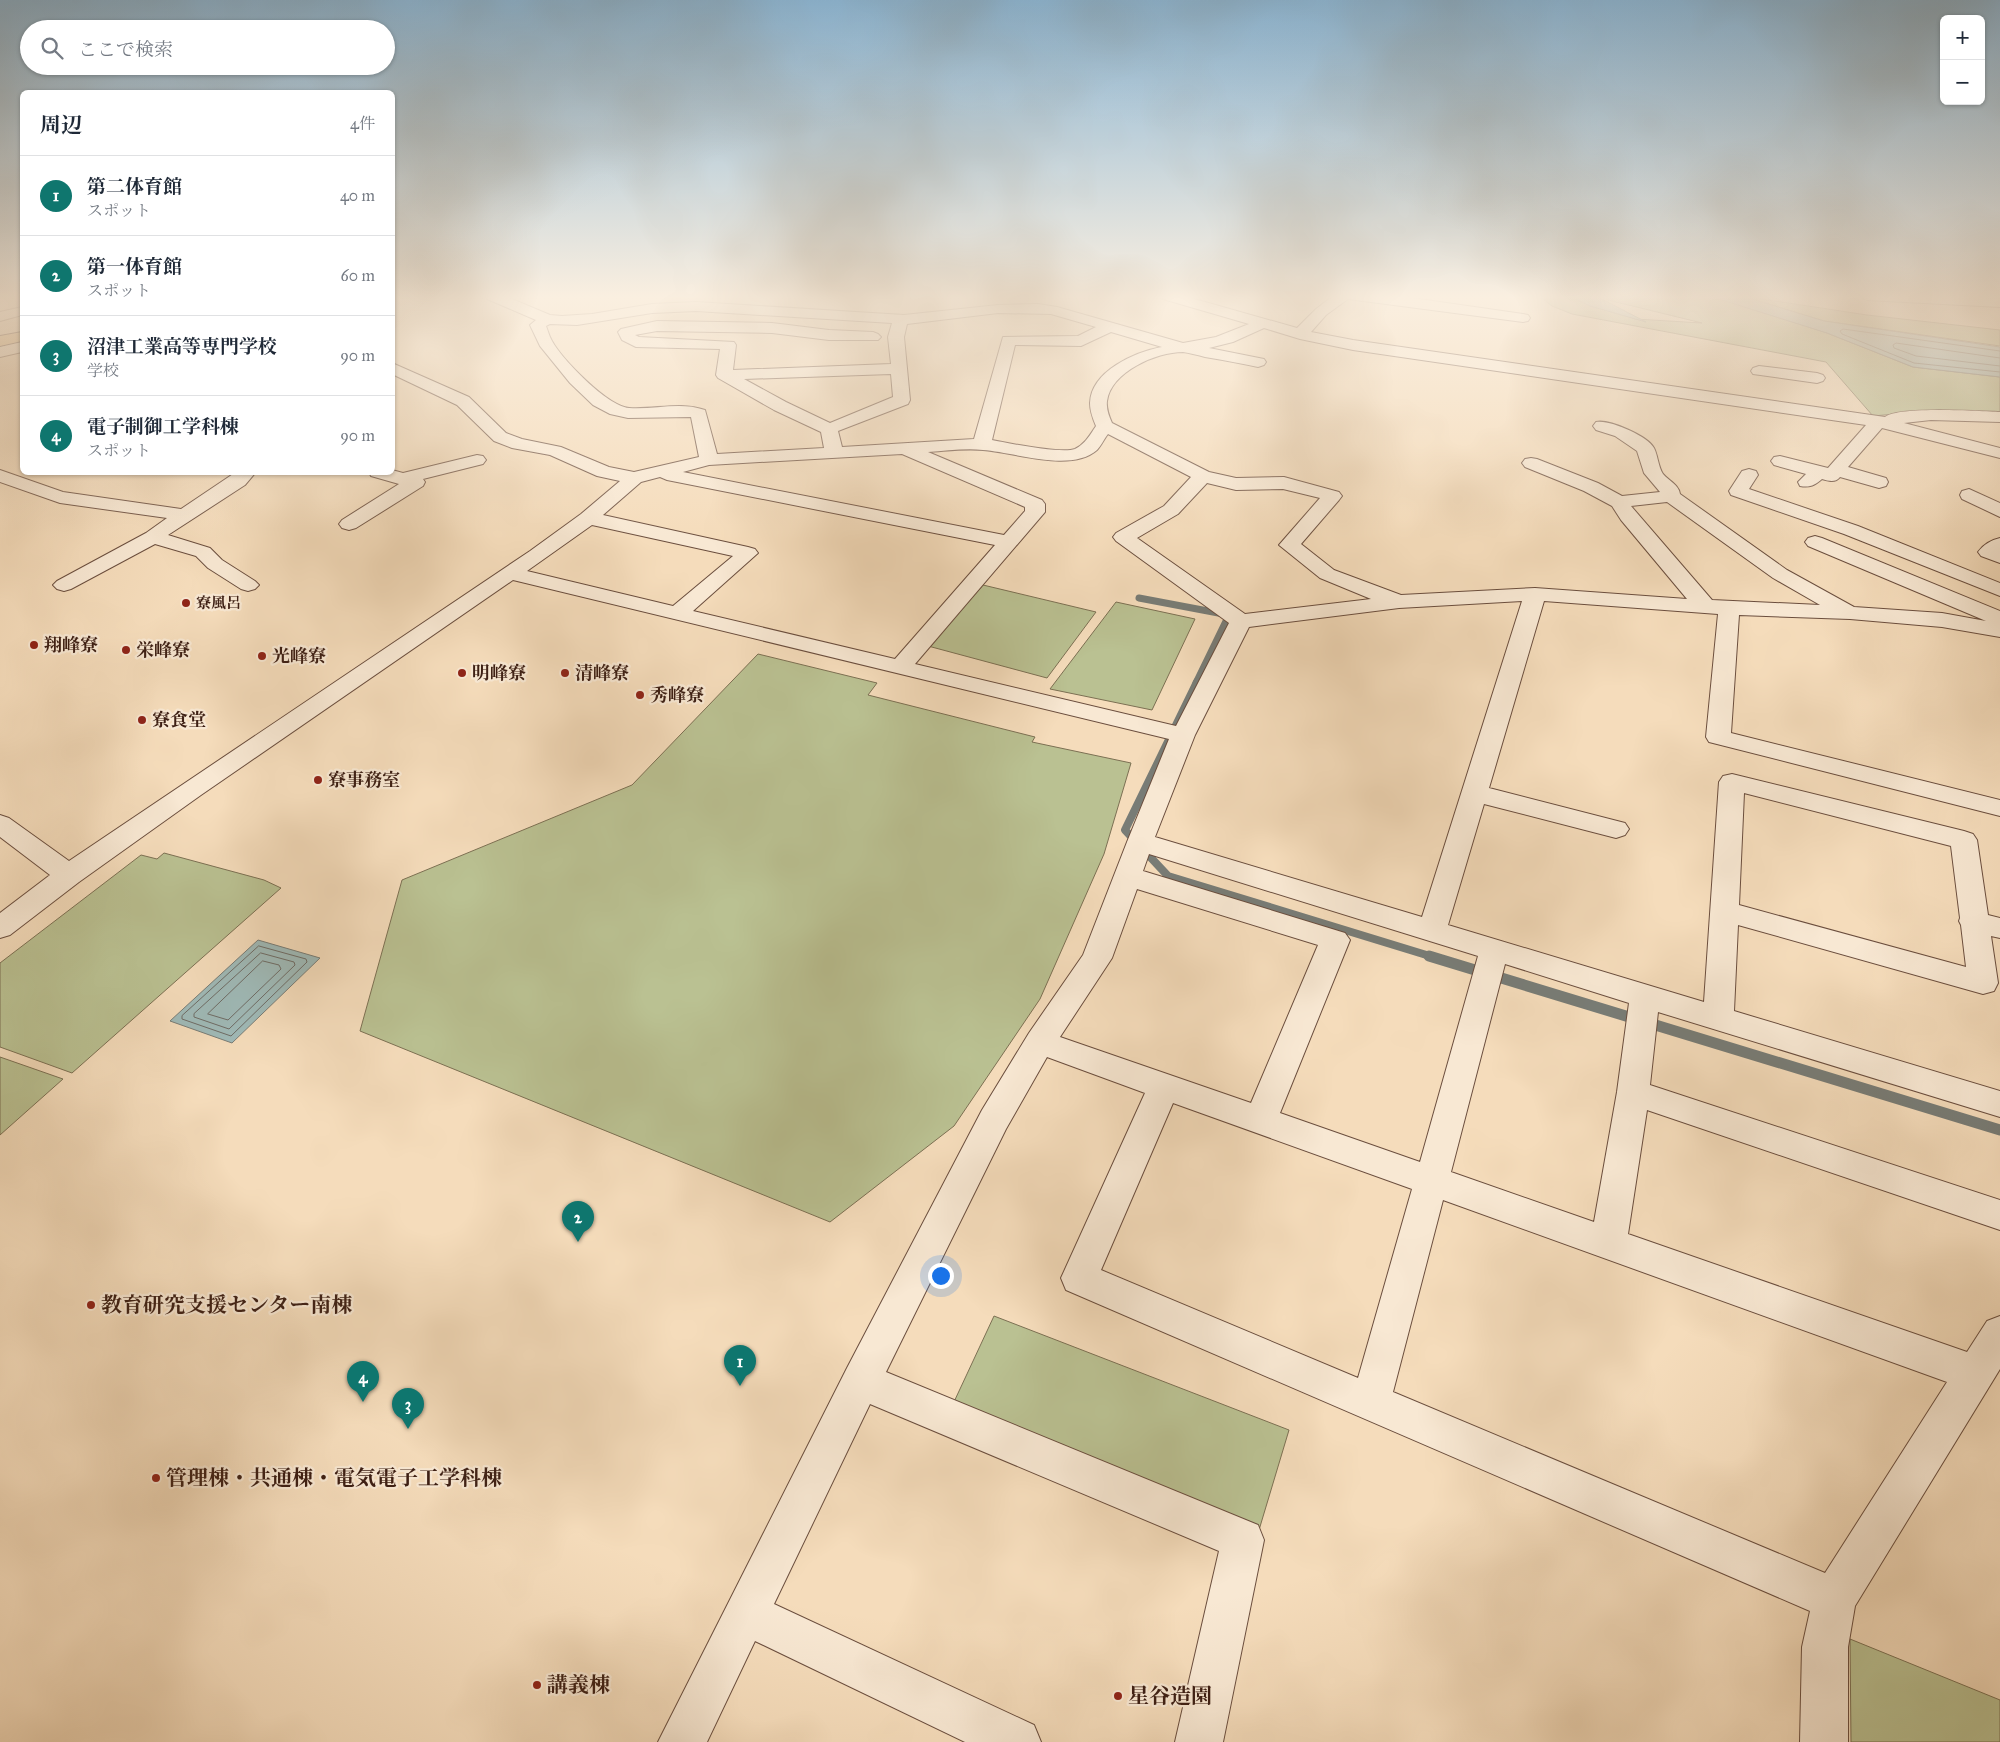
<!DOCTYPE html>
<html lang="ja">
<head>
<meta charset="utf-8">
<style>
  :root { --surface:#fff; --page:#f6f6f7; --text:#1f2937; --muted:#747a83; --line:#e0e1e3; --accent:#0f766e }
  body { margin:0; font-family:"IM FELL Great Primer","Noto Serif JP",serif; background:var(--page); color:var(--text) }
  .controls { position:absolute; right:15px; top:15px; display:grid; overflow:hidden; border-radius:8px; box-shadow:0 1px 4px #0004 }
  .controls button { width:45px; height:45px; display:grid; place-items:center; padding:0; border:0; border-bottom:1px solid var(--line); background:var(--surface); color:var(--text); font:25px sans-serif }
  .you { position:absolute; left:940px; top:1275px; width:18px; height:18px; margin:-12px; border:4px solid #fff; border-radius:50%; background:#1a73e8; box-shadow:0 0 0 8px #1a73e833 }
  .badge { display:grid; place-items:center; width:32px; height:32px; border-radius:50%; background:var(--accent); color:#fff; font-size:16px; font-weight:700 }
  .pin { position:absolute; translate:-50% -41px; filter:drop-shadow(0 1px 2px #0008) }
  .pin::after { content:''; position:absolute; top:26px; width:18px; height:15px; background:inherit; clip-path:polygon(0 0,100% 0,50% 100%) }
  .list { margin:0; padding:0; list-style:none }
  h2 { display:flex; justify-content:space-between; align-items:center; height:65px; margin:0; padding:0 20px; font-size:21px }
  h2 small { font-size:16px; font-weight:400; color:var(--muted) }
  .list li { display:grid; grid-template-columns:32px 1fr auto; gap:15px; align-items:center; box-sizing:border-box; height:80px; padding:0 20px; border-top:1px solid var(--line) }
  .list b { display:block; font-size:19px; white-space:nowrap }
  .list p { margin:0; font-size:16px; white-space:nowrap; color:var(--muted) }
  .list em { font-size:16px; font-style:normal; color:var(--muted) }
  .icon { flex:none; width:28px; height:28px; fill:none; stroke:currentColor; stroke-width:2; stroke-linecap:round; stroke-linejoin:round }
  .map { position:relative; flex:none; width:2000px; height:1742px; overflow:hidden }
  .search { position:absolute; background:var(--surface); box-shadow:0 1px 4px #0004; left:20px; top:20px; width:375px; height:55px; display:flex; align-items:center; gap:12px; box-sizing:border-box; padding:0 18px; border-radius:28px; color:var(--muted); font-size:19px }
  .panel { position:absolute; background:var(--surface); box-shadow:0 1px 4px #0004; left:20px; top:90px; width:375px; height:385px; border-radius:8px }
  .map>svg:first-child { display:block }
  .green { fill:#bac192; stroke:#7c7053 }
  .water { fill:#9fbab8; stroke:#787c76 }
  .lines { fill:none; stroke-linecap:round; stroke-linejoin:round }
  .shore { stroke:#6e6c66; stroke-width:1 }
  .stream-far2 { stroke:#787c76; stroke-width:7 }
  .stream-far1 { stroke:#787c76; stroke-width:8 }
  .stream { stroke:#787c76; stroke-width:11 }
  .minor-casing { stroke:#6b4e3e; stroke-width:2 }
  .major-casing { stroke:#3d1f14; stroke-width:2 }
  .minor { fill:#f8e8d3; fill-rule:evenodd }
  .major { fill:#eabe7e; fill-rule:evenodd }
  .poi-dot { fill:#8f2418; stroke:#f8e8d3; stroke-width:2 }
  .labels { text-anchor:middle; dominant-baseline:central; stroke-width:4.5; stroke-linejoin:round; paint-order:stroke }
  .far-poi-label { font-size:15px; font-weight:bold; fill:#3d1f14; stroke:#f8e8d3; text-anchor:start }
  .poi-label { font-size:18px; font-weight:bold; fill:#3d1f14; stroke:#f8e8d3; text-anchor:start }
  .near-poi-label { font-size:21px; font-weight:bold; fill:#3d1f14; stroke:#f8e8d3; text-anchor:start }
</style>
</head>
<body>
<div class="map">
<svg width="2000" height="1742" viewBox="0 0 2000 1742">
  <rect width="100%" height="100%" fill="#f5dcbb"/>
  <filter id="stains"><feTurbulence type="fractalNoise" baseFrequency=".004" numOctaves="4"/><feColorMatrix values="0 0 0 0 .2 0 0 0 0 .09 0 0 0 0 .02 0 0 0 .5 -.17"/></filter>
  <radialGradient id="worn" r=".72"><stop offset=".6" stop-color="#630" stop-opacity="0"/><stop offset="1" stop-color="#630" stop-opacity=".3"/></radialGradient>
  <path class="green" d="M1539,296H1577L1635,319L1702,323L1608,300L1601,296H1715L1827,333L1913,367L2000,377V418L1939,410L1873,416L1826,362L1572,314L1552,306Z
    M1742,296L1867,315L2000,330V346L1824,321Z
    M983,585L1096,612L1047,678L928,646Z
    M1116,602L1195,619L1152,710L1050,689Z
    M758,654L877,683L868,695L1035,737L1032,742L1131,763L1104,854L1040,999L954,1126L830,1222L360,1031L402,880L632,785Z
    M164,853L264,880L281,888L72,1073L0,1047V963L141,855L157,859Z
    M0,1057L63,1079L0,1135Z
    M994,1316L1289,1430L1259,1530L953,1404Z
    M1850,1639L2000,1700V1742H1851Z"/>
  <path class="water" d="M1569,296H1596L1646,322L1590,306Z
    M1709,296H1742L1824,321L2000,347V377L1913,367L1827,333Z
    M258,940L320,958L232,1043L170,1021Z"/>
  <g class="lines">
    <path class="shore" d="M2000,351L1843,329L1840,331L1842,334L1914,363L2000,372
      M2000,358L1896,343L1893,345L1894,348L1916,356L2000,366
      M259,946L306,959L307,962L231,1036L182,1019V1016Z
      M261,953L294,962L295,965L229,1029L194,1017V1014Z
      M263,961L279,965L281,969L228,1020L208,1014Z"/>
    <path class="stream-far2" d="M1139,598L1229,615L1196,683"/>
    <path class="stream-far1" d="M1197,682L1125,830L1168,876L1433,957"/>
    <path class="stream" d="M1429,956L2000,1130"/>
    <g class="minor-casing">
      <path id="minor" d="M485,296H505L550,315L562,316L592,314L652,304L696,302L904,315L998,305L1038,304L1057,307L1183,343L1216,337L1249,324L1163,299L1161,296H1184L1297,328L1316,309L1333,296H1398L1523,314L1528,315L1530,318L1528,321L1523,322L1348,299L1326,315L1311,332L1353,340L1885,417C1899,406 1979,411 2000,412V422L1931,420L1904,423L2000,448V458L1882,428L1848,467L1886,478L1888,482L1886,486L1879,488L1840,477C1835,483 1829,481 1822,479C1815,485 1810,488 1800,486L1798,482L1806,474L1774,465L1771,461L1774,457L1780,456L1828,468L1866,425L1353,350L1300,339L1264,328L1233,342L1209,348L1264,359L1266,362L1264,365L1258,367C1240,363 1223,360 1205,357C1198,355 1190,353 1183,352C1156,352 1111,372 1107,401C1106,409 1109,416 1112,423L1209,472L1236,478L1284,477L1339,492L1342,496L1339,500L1301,544L1334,570L1401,595L1535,588L1687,599L1621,520L1612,506L1584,491L1525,467L1522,463L1525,459L1531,458L1537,459L1598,483L1622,496L1660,492L1644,473L1637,451L1615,436L1596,430L1593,426L1596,422C1609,419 1648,436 1654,448C1658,456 1658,466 1663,474C1669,481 1679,485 1680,494L1787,570L1854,607L1942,613L1986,621L1808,546L1805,542L1808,538L1815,536L1822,538L2000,611V637L1942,627L1850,619L1739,615L1731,733L2000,800V816L1709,742L1706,737L1718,614L1544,601L1489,788L1625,823L1629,829L1625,835L1616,838L1484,804L1448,925L1704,1002L1719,782L1723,776L1732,774L1964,831L1973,834L1977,840L1988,915L2000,918V938L1991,936L1998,983L1994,991L1983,994L1738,925L1734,1011L2000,1091V1117L1658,1012L1650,1085L2000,1200V1230L1647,1110L1628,1234L1967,1352L1987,1321L2000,1316V1369L1855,1606L1848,1647V1742H1800L1802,1647L1810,1611L1066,1290L1061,1278L1145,1093L1047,1057L1006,1129L886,1372L1258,1525L1264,1540L1223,1742H1175L1219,1551L870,1404L774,1604L1034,1725L1041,1742H965L755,1641L707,1742H658L847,1368L982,1110L1029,1033L1083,955L1127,842L1169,739L513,580L201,795L79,882L10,935L0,938V913L50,875L0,837V815L9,818L69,861L530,551L581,514L620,481L597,476L550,455L512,448L494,441L457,405L392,374V363L469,397L506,433L522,439L561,447L609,467L634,472L699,457L691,417L628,418L610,414L593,405L570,383L540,346L530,325L536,320L487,299ZM696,311L892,323L888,337L891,364L733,370L736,345L734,342L639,337L635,335L657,331L772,333L829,340H878L881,337L878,334L873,332L829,330L772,323L657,321L621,329L618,332L622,340L636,347L720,349L716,375L718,378L774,410L821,432L824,448L717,454L705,410C680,401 654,410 629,408C607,406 562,359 552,341C549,336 548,331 546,326L550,324L577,325L652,313ZM998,313L1051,314L1096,327L1078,336L1003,337L974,439L842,447L838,431L908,404L910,400L904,337L907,324ZM1111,332L1162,347C1135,352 1091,371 1090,403C1090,411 1093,419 1096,426C1090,435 1085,444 1075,449C1062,454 1007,443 992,440L1015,345L1081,346ZM891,374L893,397L830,423L786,402L744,379ZM1108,434L1191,477L1164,506L1116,533L1113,537L1116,541L1229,623L1176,726L915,664L1045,512V504L1042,500L928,452C946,451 965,448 983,450C1014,452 1071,473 1097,450C1101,446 1104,439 1108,434ZM902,454L1025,507V511L1004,535L683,472L709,465ZM660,477L667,480L995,545L895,659L693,611L758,553L755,549L748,547L603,515L641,482ZM1207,483L1236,490L1283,489L1320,498L1279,545L1320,578L1371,599L1245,614L1137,538L1178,514ZM1667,502L1773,578L1820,605L1712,600L1631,506ZM592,525L733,556L673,606L527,571ZM1522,601L1422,917L1155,837L1195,735L1249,627L1399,608ZM1744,793L1951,846L1960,918L1959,921L1961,925L1966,967L1739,905ZM1149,854L1478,956L1420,1162L1280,1113L1350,940L1345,933L1143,871ZM1137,889L1318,945L1251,1103L1060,1037L1112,958ZM1505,964L1629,1003L1617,1092L1594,1222L1451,1172ZM1173,1103L1412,1189L1358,1378L1101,1270ZM1443,1200L1947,1382L1825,1573L1393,1392Z
        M1860,296H1953L2000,299V307L1867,300Z
        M22,307V315L0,321V312Z
        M22,342V352L0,357V347Z
        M1759,366L1817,373L1823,375L1825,378L1823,381L1817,383L1753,374L1751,371L1753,368Z
        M477,455L483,456L486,460L483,464L423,479L425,482L423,486L356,528L349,530L342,528L339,524L342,520L399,484L371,476L369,472H392V470L403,473Z
        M1749,469L1756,471L1758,475L1749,489L1858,526L2000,583V596L1844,534L1731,495L1729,491L1742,471Z
        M0,470L63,492L181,509L236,472H256L245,485L168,535L210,548L222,560L255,581L259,585L255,589L248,591L241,589L208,568L196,556L155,544L71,589L64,591L57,589L53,585L57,581L146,533L167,518L60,503L0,482Z
        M1969,489L2000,503V517L1962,499L1960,495L1962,491Z
        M2000,538V563L1981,556L1978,552C1983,545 1991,540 2000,538Z"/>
    </g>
    <g class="major-casing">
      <path id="major" d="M22,332V341L0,346V336Z"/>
    </g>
    <use href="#minor" class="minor"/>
    <use href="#major" class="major"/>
  </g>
  <linearGradient id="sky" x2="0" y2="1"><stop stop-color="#8bb6d5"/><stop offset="0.55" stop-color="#faefe0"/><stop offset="1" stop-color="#faefe0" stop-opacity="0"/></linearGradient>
  <rect width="2000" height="540" fill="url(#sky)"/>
  <g class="poi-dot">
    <circle cx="186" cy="603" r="5"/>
    <circle cx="34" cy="645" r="5"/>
    <circle cx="126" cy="650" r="5"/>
    <circle cx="262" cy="656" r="5"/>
    <circle cx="462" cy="673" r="5"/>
    <circle cx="565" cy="673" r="5"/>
    <circle cx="640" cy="695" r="5"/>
    <circle cx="142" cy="720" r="5"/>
    <circle cx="318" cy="780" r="5"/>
    <circle cx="91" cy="1305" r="5"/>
    <circle cx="156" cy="1478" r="5"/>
    <circle cx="537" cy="1685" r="5"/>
    <circle cx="1118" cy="1696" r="5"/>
  </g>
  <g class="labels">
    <g class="far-poi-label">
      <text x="196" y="603">寮風呂</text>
    </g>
    <g class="poi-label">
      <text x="44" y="645">翔峰寮</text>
      <text x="136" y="650">栄峰寮</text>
      <text x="272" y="656">光峰寮</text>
      <text x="472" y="673">明峰寮</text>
      <text x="575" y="673">清峰寮</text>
      <text x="650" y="695">秀峰寮</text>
      <text x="152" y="720">寮食堂</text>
      <text x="328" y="780">寮事務室</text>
    </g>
    <g class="near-poi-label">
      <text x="101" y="1305">教育研究支援センター南棟</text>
      <text x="166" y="1478">管理棟・共通棟・電気電子工学科棟</text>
      <text x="547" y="1685">講義棟</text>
      <text x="1128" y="1696">星谷造園</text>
    </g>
  </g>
  <rect width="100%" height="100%" filter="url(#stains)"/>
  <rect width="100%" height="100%" fill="url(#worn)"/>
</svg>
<div class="controls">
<button>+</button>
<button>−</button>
</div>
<div class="you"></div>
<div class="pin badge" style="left:740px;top:1386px">1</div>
<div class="pin badge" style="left:578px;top:1242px">2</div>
<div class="pin badge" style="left:408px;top:1429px">3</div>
<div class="pin badge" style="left:363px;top:1402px">4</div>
<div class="search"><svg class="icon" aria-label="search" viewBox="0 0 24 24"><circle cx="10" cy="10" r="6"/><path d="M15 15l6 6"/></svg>ここで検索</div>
<section class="panel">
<h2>周辺<small>4件</small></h2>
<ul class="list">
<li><span class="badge">1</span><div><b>第二体育館</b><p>スポット</p></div><em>40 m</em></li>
<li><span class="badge">2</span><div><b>第一体育館</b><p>スポット</p></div><em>60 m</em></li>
<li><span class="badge">3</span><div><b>沼津工業高等専門学校</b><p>学校</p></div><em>90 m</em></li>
<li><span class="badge">4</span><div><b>電子制御工学科棟</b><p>スポット</p></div><em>90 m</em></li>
</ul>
</section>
</div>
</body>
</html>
